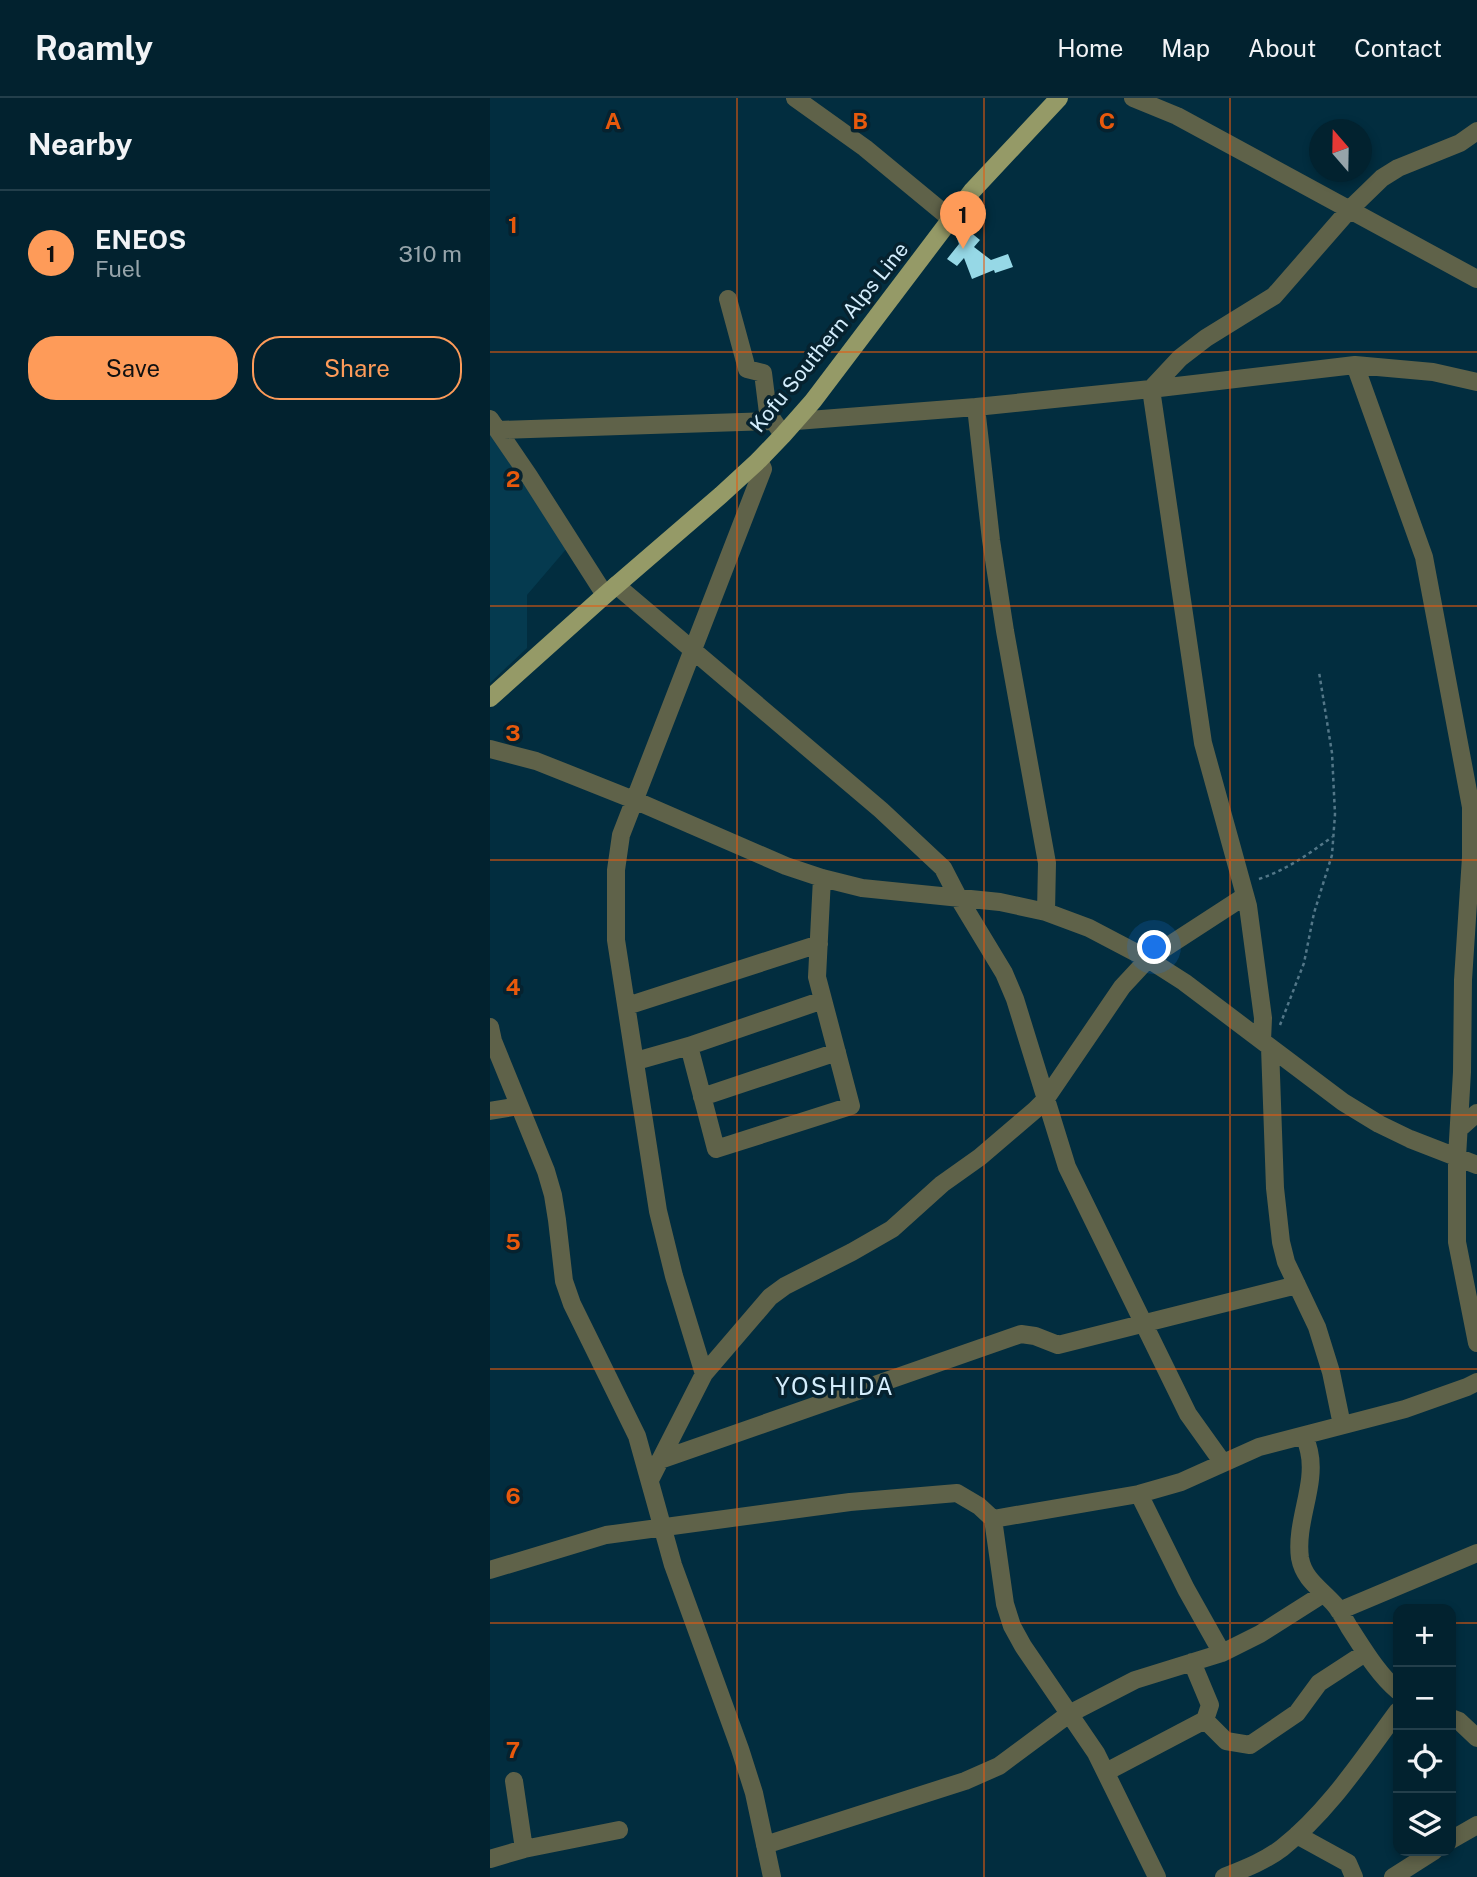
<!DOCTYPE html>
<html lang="en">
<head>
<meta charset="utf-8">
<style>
  :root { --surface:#02222f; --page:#0c2a37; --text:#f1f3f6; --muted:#96a4aa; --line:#233f4b; --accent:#fe9b59 }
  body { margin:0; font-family:"Public Sans",sans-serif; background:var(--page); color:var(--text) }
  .controls { position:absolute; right:21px; bottom:21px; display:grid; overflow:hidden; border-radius:14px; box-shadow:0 4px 10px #0003 }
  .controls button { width:63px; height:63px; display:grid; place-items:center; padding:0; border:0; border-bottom:2px solid var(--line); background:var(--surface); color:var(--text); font:35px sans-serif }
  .compass { position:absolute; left:819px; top:21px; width:63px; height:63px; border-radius:50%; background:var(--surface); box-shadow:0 4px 10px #0003; rotate:340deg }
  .you { position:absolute; left:665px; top:850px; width:24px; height:24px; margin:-18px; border:5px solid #fff; border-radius:50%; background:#1a73e8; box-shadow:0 0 0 10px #1a73e833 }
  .badge { display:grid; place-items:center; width:46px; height:46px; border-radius:50%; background:var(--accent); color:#111; font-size:23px; font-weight:700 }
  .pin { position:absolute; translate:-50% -58px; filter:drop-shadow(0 2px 4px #0008) }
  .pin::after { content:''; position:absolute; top:37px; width:24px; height:21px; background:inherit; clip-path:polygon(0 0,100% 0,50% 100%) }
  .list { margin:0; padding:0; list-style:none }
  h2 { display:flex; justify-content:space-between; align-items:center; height:91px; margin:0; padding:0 28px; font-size:30px }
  h2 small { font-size:23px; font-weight:400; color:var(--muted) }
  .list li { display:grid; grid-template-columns:46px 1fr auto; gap:21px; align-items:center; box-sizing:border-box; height:126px; padding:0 28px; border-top:2px solid var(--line) }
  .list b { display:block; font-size:26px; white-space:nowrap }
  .list p { margin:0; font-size:23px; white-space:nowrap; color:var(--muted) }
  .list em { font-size:23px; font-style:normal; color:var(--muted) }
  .actions { display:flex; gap:14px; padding:21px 28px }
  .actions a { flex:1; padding:16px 0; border:2px solid var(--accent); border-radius:28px; text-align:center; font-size:24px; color:var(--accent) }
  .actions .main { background:var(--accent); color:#111 }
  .icon { flex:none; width:38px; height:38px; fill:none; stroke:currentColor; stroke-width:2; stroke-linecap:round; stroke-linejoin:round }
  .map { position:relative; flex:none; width:987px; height:1779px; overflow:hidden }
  header { display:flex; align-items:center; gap:42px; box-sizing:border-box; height:98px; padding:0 35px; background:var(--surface); border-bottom:2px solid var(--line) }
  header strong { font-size:33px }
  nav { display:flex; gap:38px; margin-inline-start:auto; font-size:24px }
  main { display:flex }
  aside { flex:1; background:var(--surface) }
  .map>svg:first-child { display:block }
  .built { fill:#053a4f }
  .building { fill:#96d8e6 }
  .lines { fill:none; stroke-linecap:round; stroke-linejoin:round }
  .path { stroke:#537788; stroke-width:2.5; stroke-dasharray:3.5 3.5; stroke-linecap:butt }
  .minor { stroke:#5f6249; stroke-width:18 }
  .major { stroke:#959a67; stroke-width:18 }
  .grid { fill:none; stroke:#e8590c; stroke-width:2; stroke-opacity:0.55 }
  .labels { text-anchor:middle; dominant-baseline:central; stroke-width:7; stroke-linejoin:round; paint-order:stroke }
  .street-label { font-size:21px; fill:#d3edfc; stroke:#06222f }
  .quarter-label { font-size:24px; letter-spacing:2px; fill:#d3edfc; stroke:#06222f }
  .grid-label { font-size:23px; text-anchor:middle; font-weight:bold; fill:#e8590c; stroke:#06222f; stroke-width:7; stroke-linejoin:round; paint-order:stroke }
</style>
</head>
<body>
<header>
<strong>Roamly</strong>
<nav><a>Home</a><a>Map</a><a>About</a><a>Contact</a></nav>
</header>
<main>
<aside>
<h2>Nearby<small></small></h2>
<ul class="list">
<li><span class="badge">1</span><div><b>ENEOS</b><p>Fuel</p></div><em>310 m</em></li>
</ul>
<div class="actions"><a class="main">Save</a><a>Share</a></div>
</aside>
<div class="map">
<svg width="987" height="1779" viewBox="0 0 987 1779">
  <rect width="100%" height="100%" fill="#022d3f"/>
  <path class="built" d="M0,331L78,449L37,497V550L0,585Z"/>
  <path class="building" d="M479,133L490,142L484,149L501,162L518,156L523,169L505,175L504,172L482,181L474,160L467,168L457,161L469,146L465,135L473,141Z"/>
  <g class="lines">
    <path class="path" d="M769,781C796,772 819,756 842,739
      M790,927L814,865L824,815L842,757L845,716L842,655L829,574"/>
    <path class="minor" d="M305,0L375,50L461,121
      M643,0L687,18L987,181
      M238,201L257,271L273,275L278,315L289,331
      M865,267L934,459L981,709V759L973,882L972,974L967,1059V1144L987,1245
      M486,309L501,442L515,533L557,765L556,814
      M0,321L39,378L115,497
      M306,323L486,309L661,291L865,267L943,274L987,284
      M8,332L283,323
      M126,487L391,712L453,770L468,799L514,875L525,901L577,1069L698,1316L733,1365
      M0,651L46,663L144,702L296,768L332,780L372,790L510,804L556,814L599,830L658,861L694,884L853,1004L889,1026L920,1041L987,1067
      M137,908L329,846
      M0,929L3,943L56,1073L63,1097L67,1122L74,1183L82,1206L147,1338L183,1467L250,1651L264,1695L282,1779
      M772,943L773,920L758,808L713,645L661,291L690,260L716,240L784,198L860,111L892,80L908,70L970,45L987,33
      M199,948L226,1051L361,1008L327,879L332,780
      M780,949L785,1090L791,1144L796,1164L827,1229L841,1274L852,1327
      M146,963L199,948L333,902
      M212,999L347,954
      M0,1013L29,1008
      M969,1031L987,1015
      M214,1276L184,1178L168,1113L126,842V772L131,737L273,371L269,362
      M814,1338C816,1342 818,1348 819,1353C827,1387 805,1424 810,1460C814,1482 831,1491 845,1507C850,1513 855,1522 859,1529C874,1552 888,1576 908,1593
      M170,1362L531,1236L545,1238L568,1247L807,1187
      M160,1382L214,1276L280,1199L295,1188L362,1154L402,1131L452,1086L490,1059L545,1012L555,1002L632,889L658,861L755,798
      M649,1396L696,1491L732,1555
      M503,1421L649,1396L691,1384L769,1349L915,1311L977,1289L987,1284
      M0,1472L116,1437L360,1404L467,1395L489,1408L503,1421L515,1506L522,1528L533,1548L606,1655L667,1779
      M849,1513L987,1455
      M961,1620L969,1623L987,1640
      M715,1622L736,1643L760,1647L807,1615L829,1585L875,1555
      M616,1674L715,1622L720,1607L702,1564
      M24,1683L34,1751
      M807,1737L858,1765L864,1779
      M961,1742L987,1727
      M275,1747L475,1683L509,1668L579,1616L645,1582L732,1555L770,1536L833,1496
      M0,1761L34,1751L129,1732
      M734,1779C754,1771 775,1763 792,1750C839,1713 873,1660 908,1613
      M903,1779L944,1753"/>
    <path class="major" d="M0,600L115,497L231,397L269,362L293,337L323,303L482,93L569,0"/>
  </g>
  <path class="grid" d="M247,0V1779M494,0V1779M740,0V1779M0,254H987M0,508H987M0,762H987M0,1017H987M0,1271H987M0,1525H908M961,1525H987"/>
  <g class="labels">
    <g class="street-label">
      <text transform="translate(339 239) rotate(-51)">Kofu Southern Alps Line</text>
    </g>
    <g class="quarter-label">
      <text x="345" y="1288">YOSHIDA</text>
    </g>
  </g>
  <g class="grid-label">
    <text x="123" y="31">A</text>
    <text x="370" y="31">B</text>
    <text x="617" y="31">C</text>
    <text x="23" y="135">1</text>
    <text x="23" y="389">2</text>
    <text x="23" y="643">3</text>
    <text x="23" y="897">4</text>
    <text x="23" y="1152">5</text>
    <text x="23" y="1406">6</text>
    <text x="23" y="1660">7</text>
  </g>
</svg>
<div class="controls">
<button>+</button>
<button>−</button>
<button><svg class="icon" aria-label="locate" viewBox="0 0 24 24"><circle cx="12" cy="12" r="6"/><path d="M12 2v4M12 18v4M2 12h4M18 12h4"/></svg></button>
<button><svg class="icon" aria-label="layers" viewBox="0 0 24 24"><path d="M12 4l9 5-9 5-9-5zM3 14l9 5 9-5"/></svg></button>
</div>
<svg class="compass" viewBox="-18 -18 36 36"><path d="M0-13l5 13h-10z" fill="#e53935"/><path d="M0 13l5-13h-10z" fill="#96a4aa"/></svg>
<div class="you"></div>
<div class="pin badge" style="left:473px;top:151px">1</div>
</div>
</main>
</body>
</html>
